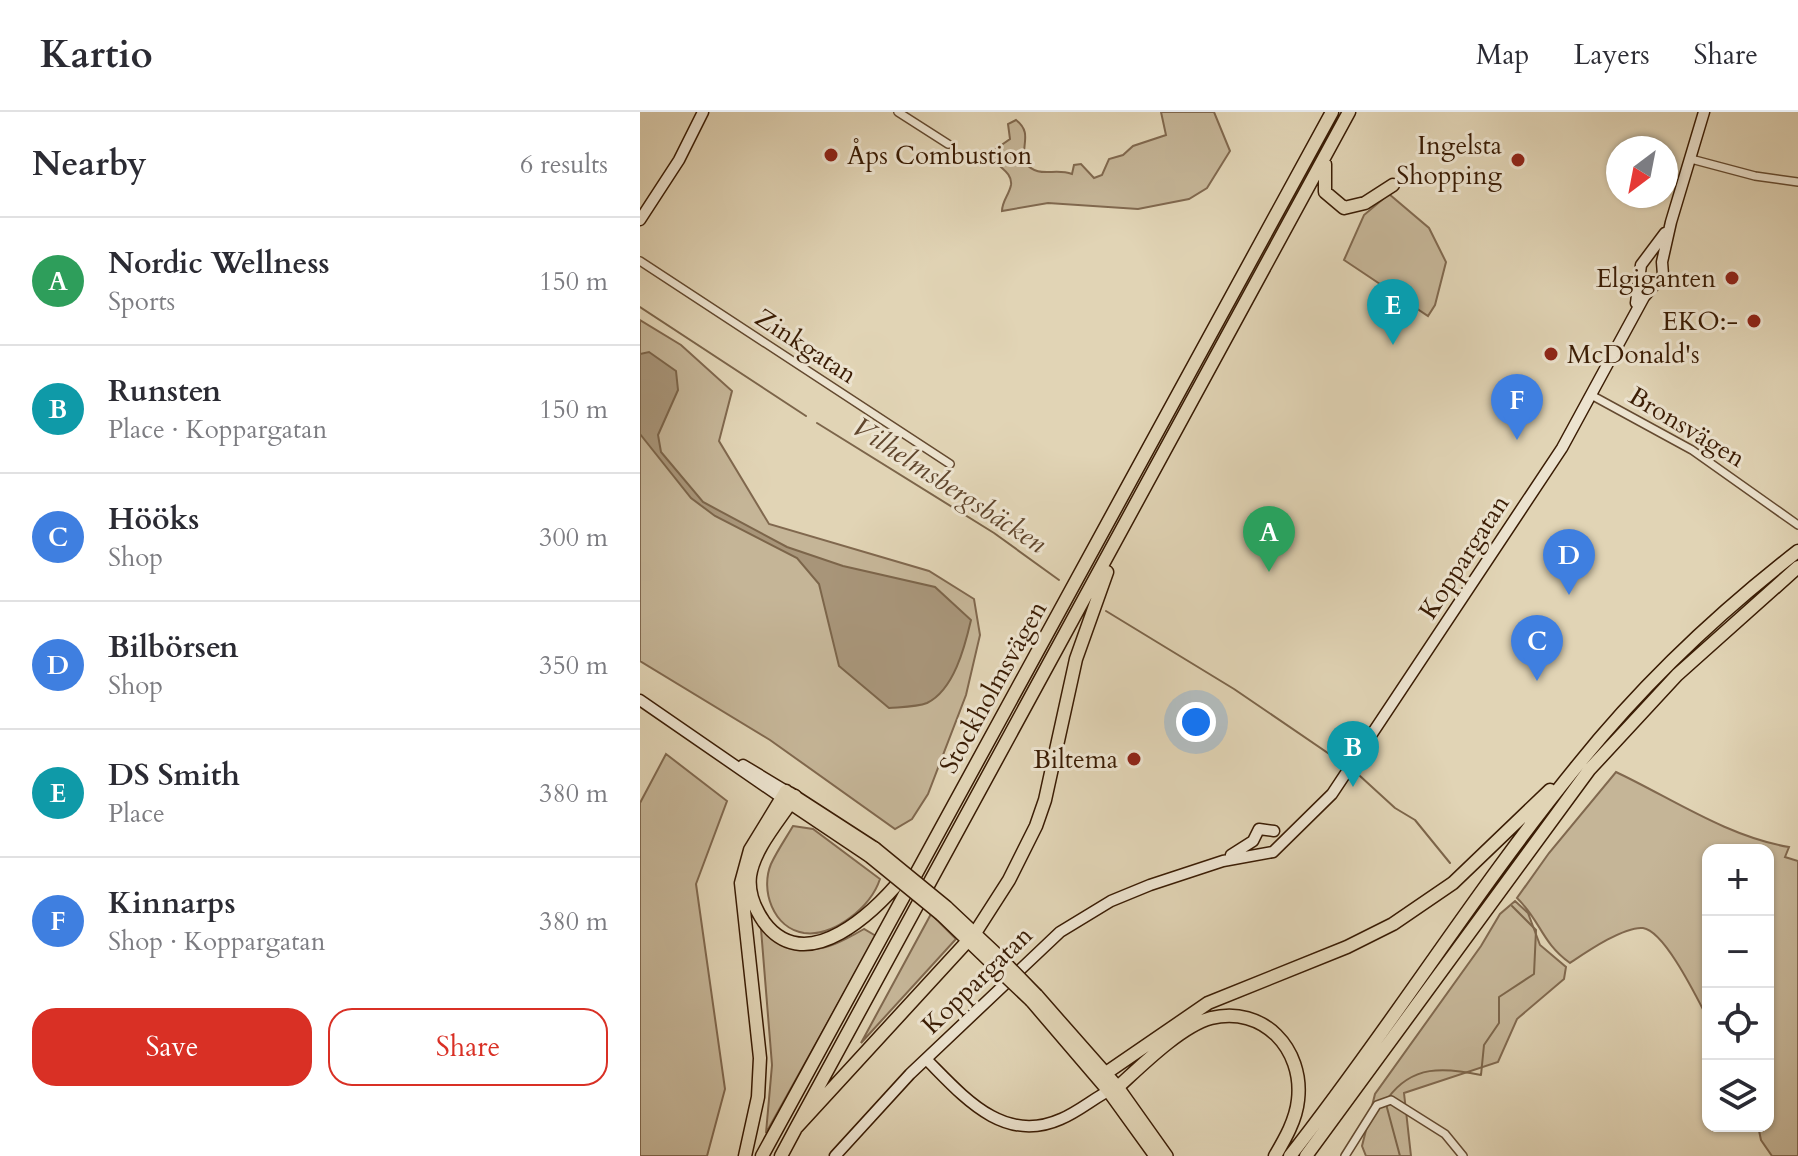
<!DOCTYPE html>
<html lang="en">
<head>
<meta charset="utf-8">
<style>
  :root { --surface:#fff; --page:#f2f2f3; --text:#2b2b33; --muted:#7c7c81; --line:#e1e1e2; --accent:#d93025 }
  body { margin:0; font-family:Cardo,serif; background:var(--page); color:var(--text) }
  .controls { position:absolute; right:24px; bottom:24px; display:grid; overflow:hidden; border-radius:16px; box-shadow:0 2px 6px #0004 }
  .controls button { width:72px; height:72px; display:grid; place-items:center; padding:0; border:0; border-bottom:2px solid var(--line); background:var(--surface); color:var(--text); font:40px sans-serif }
  .compass { position:absolute; left:966px; top:24px; width:72px; height:72px; border-radius:50%; background:var(--surface); box-shadow:0 2px 6px #0004; rotate:212deg }
  .you { position:absolute; left:556px; top:610px; width:28px; height:28px; margin:-20px; border:6px solid #fff; border-radius:50%; background:#1a73e8; box-shadow:0 0 0 12px #1a73e833 }
  .badge { display:grid; place-items:center; width:52px; height:52px; border-radius:50%; background:var(--accent); color:#fff; font-size:26px; font-weight:700 }
  .pin { position:absolute; translate:-50% -66px; filter:drop-shadow(0 2px 4px #0008) }
  .pin::after { content:''; position:absolute; top:42px; width:28px; height:24px; background:inherit; clip-path:polygon(0 0,100% 0,50% 100%) }
  .list { margin:0; padding:0; list-style:none }
  h2 { display:flex; justify-content:space-between; align-items:center; height:104px; margin:0; padding:0 32px; font-size:34px }
  h2 small { font-size:26px; font-weight:400; color:var(--muted) }
  .list li { display:grid; grid-template-columns:52px 1fr auto; gap:24px; align-items:center; box-sizing:border-box; height:128px; padding:0 32px; border-top:2px solid var(--line) }
  .list b { display:block; font-size:30px; white-space:nowrap }
  .list p { margin:0; font-size:26px; white-space:nowrap; color:var(--muted) }
  .list em { font-size:26px; font-style:normal; color:var(--muted) }
  .actions { display:flex; gap:16px; padding:24px 32px }
  .actions a { flex:1; padding:18px 0; border:2px solid var(--accent); border-radius:24px; text-align:center; font-size:28px; color:var(--accent) }
  .actions .main { background:var(--accent); color:#fff }
  .icon { flex:none; width:44px; height:44px; fill:none; stroke:currentColor; stroke-width:2; stroke-linecap:round; stroke-linejoin:round }
  .map { position:relative; flex:none; width:1158px; height:1044px; overflow:hidden }
  header { display:flex; align-items:center; gap:48px; box-sizing:border-box; height:112px; padding:0 40px; background:var(--surface); border-bottom:2px solid var(--line) }
  header strong { font-size:38px }
  nav { display:flex; gap:44px; margin-inline-start:auto; font-size:28px }
  main { display:flex }
  aside { flex:1; background:var(--surface) }
  .map>svg:first-child { display:block }
  .green { fill:#c5b597; stroke:#80684e; stroke-width:2 }
  .water { fill:#a89579; stroke:#7c654a; stroke-width:2 }
  .lines { fill:none; stroke-linecap:round; stroke-linejoin:round }
  .stream { stroke:#7c654a; stroke-width:2 }
  .street-casing { stroke:#644a30; stroke-width:10 }
  .secondary-casing { stroke:#3a1c04; stroke-width:13 }
  .primary-casing { stroke:#3a1c04; stroke-width:14 }
  .highway-casing { stroke:#3a1c04; stroke-width:15 }
  .street { stroke:#ece3cf; stroke-width:7 }
  .secondary { stroke:#ece3cf; stroke-width:10 }
  .primary { stroke:#e1d4b5; stroke-width:11 }
  .highway { stroke:#e1d4b5; stroke-width:12 }
  .primary-bridge-casing { stroke:#3a1c04; stroke-width:14; stroke-linecap:butt }
  .primary-bridge { stroke:#e1d4b5; stroke-width:11 }
  .poi-dot { fill:#8f2418; stroke:#ece3cf; stroke-width:3 }
  .labels { text-anchor:middle; dominant-baseline:central; stroke-width:6; stroke-linejoin:round; paint-order:stroke }
  .poi-label { font-size:26px; fill:#3a1c04; stroke:#ece3cf; text-anchor:end }
  .street-label { font-size:26px; fill:#3a1c04; stroke:#ece3cf }
  .water-label { font-size:28px; font-style:italic; fill:#60462d; stroke:#ece3cf }
</style>
</head>
<body>
<header>
<strong>Kartio</strong>
<nav><a>Map</a><a>Layers</a><a>Share</a></nav>
</header>
<main>
<aside>
<h2>Nearby<small>6 results</small></h2>
<ul class="list">
<li><span class="badge" style="background:#2e9e5b">A</span><div><b>Nordic Wellness</b><p>Sports</p></div><em>150 m</em></li>
<li><span class="badge" style="background:#0f9aa8">B</span><div><b>Runsten</b><p>Place · Koppargatan</p></div><em>150 m</em></li>
<li><span class="badge" style="background:#3f7fe0">C</span><div><b>Hööks</b><p>Shop</p></div><em>300 m</em></li>
<li><span class="badge" style="background:#3f7fe0">D</span><div><b>Bilbörsen</b><p>Shop</p></div><em>350 m</em></li>
<li><span class="badge" style="background:#0f9aa8">E</span><div><b>DS Smith</b><p>Place</p></div><em>380 m</em></li>
<li><span class="badge" style="background:#3f7fe0">F</span><div><b>Kinnarps</b><p>Shop · Koppargatan</p></div><em>380 m</em></li>
</ul>
<div class="actions"><a class="main">Save</a><a>Share</a></div>
</aside>
<div class="map">
<svg width="1158" height="1044" viewBox="0 0 1158 1044">
  <rect width="100%" height="100%" fill="#e1d4b5"/>
  <filter id="stains"><feTurbulence type="fractalNoise" baseFrequency=".0025" numOctaves="4"/><feColorMatrix values="0 0 0 0 .2 0 0 0 0 .09 0 0 0 0 .02 0 0 0 .5 -.17"/></filter>
  <radialGradient id="worn" r=".72"><stop offset=".6" stop-color="#630" stop-opacity="0"/><stop offset="1" stop-color="#630" stop-opacity=".3"/></radialGradient>
  <path class="green" d="M521,0H574L590,39L567,76L549,87L498,97L408,91L362,99C362,89 369,83 371,73C373,58 353,54 350,41L370,27L368,12L376,8C392,20 382,32 384,50C400,68 413,55 432,62L434,53L441,52L454,66L462,63L469,47L483,43L493,34L526,23Z
    M749,82L789,116L806,150L795,193L788,204L704,148L724,103Z
    M0,208L41,233L92,279L79,329L129,412L289,459L334,487L340,523L326,583L288,682L272,707L255,717L130,628L0,549Z
    M26,642L87,689L56,772L85,977L67,1044H0V691Z
    M976,660C1031,686 1088,725 1149,735L1145,745L1158,749V1044H1132L1121,1028L1118,1014H1128V738H1068V907C1058,888 1025,819 1003,816C984,814 945,841 930,851C901,830 901,809 877,786L909,741Z
    M153,714L173,717L240,767C231,794 195,825 164,821C133,816 120,778 131,752C137,739 146,726 153,714Z
    M875,789L888,801L900,833L926,855L924,867L877,907L858,950L764,981L771,1044H726L722,1034L735,982L841,834L860,802Z
    M291,802L316,827L221,931Z
    M121,817C165,845 179,843 224,817L236,824L126,1021L132,953Z"/>
  <path class="water" d="M9,240L36,259L38,278L18,323L21,340L63,390L147,435L203,454L295,475L331,508C325,534 314,578 287,591C277,595 260,595 249,596L199,554L179,472L157,446L75,404L51,386L0,322V242Z"/>
  <g class="lines">
    <path class="stream" d="M0,195L166,304
      M177,311L354,421L419,468
      M466,499L594,577L704,652
      M720,664L755,696L775,708L810,751
      M748,986C772,953 804,955 841,963L844,933L859,911V885L894,862L896,818L872,794
      M746,992L760,1044"/>
    <g class="street-casing">
      <path id="street" d="M258,0L308,32
        M1051,47L1115,64L1158,70
        M0,149L310,352
        M953,284L1052,338L1158,413
        M705,1044L737,993L751,988L805,1022L823,1044"/>
    </g>
    <g class="secondary-casing">
      <path id="secondary" d="M0,108L39,48L63,0
        M996,191L1001,153L1025,121
        M0,588L142,686
        M103,653L146,679
        M591,743L613,729L619,717L634,719
        M286,947C323,984 363,1033 421,1007C440,999 455,985 474,976
        M195,1044L270,962L420,820L471,789L510,773L583,749L633,740L692,682L922,336L1004,185L1023,163L1022,150L1031,110L1064,0"/>
    </g>
    <g class="primary-casing">
      <path id="primary" d="M150,681L235,736
        M142,686L230,745
        M307,795L357,842
        M301,803L353,853
        M397,883L478,975L527,1044
        M391,889L468,979L515,1044"/>
    </g>
    <g class="highway-casing">
      <path id="highway" d="M685,52V80L704,96L725,91L753,73
        M155,684C140,708 114,736 110,764C108,781 115,797 124,810C167,868 237,797 265,763
        M466,961L568,891L707,835L753,812L813,771L910,678
        M478,975C501,954 541,914 571,906C623,893 664,937 658,988C656,1008 645,1027 635,1044
        M156,1016L709,0
        M105,1044L118,985L120,946L101,771L110,738L146,679
        M122,1044L692,0
        M141,1044L156,1016L335,821L369,768L396,714L405,688L436,547L467,460
        M650,1044C750,917 835,779 937,654C1001,574 1077,502 1158,439
        M666,1044L949,658L1037,563L1158,455"/>
    </g>
    <use href="#street" class="street"/>
    <use href="#secondary" class="secondary"/>
    <use href="#primary" class="primary"/>
    <use href="#highway" class="highway"/>
    <g class="primary-bridge-casing">
      <path id="primary-bridge" d="M235,736L307,795
        M230,745L301,803
        M357,842L397,883
        M353,853L391,889"/>
    </g>
    <use href="#primary-bridge" class="primary-bridge"/>
  </g>
  <g class="poi-dot">
    <circle cx="191" cy="43" r="8"/>
    <circle cx="878" cy="48" r="8"/>
    <circle cx="1092" cy="166" r="8"/>
    <circle cx="1114" cy="209" r="8"/>
    <circle cx="911" cy="242" r="8"/>
    <circle cx="494" cy="647" r="8"/>
  </g>
  <g class="labels">
    <g class="poi-label">
      <text x="862" y="33">Ingelsta<tspan x="862" dy="30">Shopping</tspan></text>
      <text x="207" y="43" text-anchor="start">Åps Combustion</text>
      <text x="1076" y="166">Elgiganten</text>
      <text x="1098" y="209">EKO:-</text>
      <text x="927" y="242" text-anchor="start">McDonald's</text>
      <text x="478" y="647">Biltema</text>
    </g>
    <g class="street-label">
      <text transform="translate(166 234) rotate(33)">Zinkgatan</text>
      <text transform="translate(1047 315) rotate(31)">Bronsvägen</text>
      <text transform="translate(824 445) rotate(-57)">Koppargatan</text>
      <text transform="translate(353 575) rotate(-61)">Stockholmsvägen</text>
      <text transform="translate(337 868) rotate(-44)">Koppargatan</text>
    </g>
    <g class="water-label">
      <text transform="translate(309 373) rotate(33)">Vilhelmsbergsbäcken</text>
    </g>
  </g>
  <rect width="100%" height="100%" filter="url(#stains)"/>
  <rect width="100%" height="100%" fill="url(#worn)"/>
</svg>
<div class="controls">
<button>+</button>
<button>−</button>
<button><svg class="icon" aria-label="locate" viewBox="0 0 24 24"><circle cx="12" cy="12" r="6"/><path d="M12 2v4M12 18v4M2 12h4M18 12h4"/></svg></button>
<button><svg class="icon" aria-label="layers" viewBox="0 0 24 24"><path d="M12 4l9 5-9 5-9-5zM3 14l9 5 9-5"/></svg></button>
</div>
<svg class="compass" viewBox="-18 -18 36 36"><path d="M0-13l5 13h-10z" fill="#e53935"/><path d="M0 13l5-13h-10z" fill="#7c7c81"/></svg>
<div class="you"></div>
<div class="pin badge" style="left:629px;top:460px;background:#2e9e5b">A</div>
<div class="pin badge" style="left:713px;top:675px;background:#0f9aa8">B</div>
<div class="pin badge" style="left:897px;top:569px;background:#3f7fe0">C</div>
<div class="pin badge" style="left:929px;top:483px;background:#3f7fe0">D</div>
<div class="pin badge" style="left:753px;top:233px;background:#0f9aa8">E</div>
<div class="pin badge" style="left:877px;top:328px;background:#3f7fe0">F</div>
</div>
</main>
</body>
</html>
